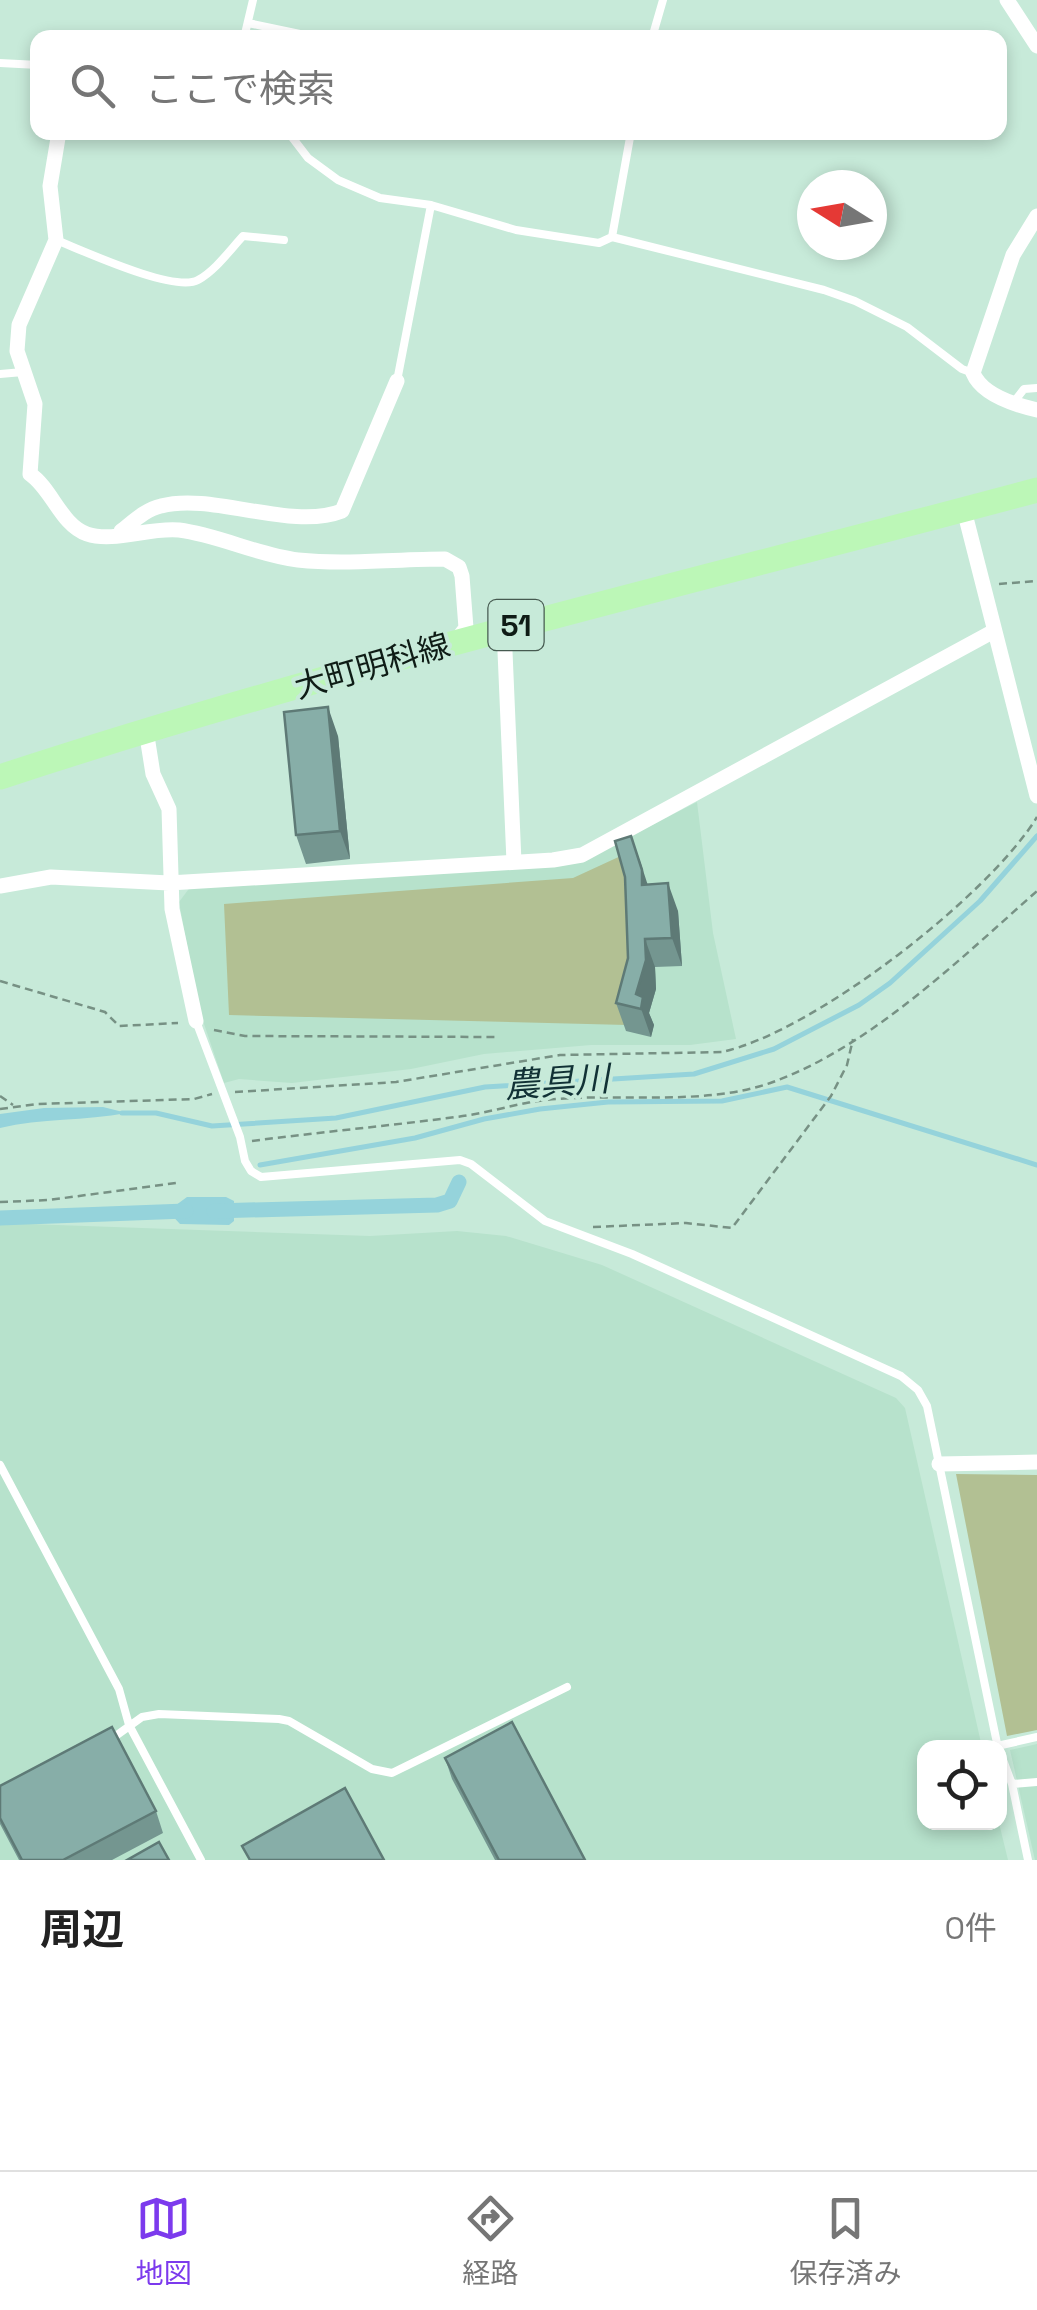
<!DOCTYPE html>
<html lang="ja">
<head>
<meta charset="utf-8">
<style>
  :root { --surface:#fff; --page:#f2f2f2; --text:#222; --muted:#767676; --line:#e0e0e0; --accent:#7c3aed }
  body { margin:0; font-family:"Space Grotesk","Noto Sans JP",sans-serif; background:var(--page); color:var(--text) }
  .controls { position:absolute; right:30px; bottom:30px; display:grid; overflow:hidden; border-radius:20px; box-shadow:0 5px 15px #0003 }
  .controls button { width:90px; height:90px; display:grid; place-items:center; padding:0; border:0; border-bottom:2px solid var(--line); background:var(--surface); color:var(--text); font:50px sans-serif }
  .compass { position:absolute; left:797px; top:170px; width:90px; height:90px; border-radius:50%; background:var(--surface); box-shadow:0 5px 15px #0003; rotate:281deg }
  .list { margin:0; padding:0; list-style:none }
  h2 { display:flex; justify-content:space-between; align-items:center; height:130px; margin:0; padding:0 40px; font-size:42px }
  h2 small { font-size:32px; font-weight:400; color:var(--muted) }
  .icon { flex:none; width:55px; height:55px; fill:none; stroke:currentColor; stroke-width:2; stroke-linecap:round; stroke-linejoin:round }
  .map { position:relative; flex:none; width:1037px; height:1860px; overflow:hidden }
  .search { position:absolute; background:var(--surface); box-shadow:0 5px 15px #0003; left:30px; right:30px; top:30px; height:110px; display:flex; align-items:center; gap:25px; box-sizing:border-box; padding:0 35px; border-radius:20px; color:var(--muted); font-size:38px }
  .sheet { height:310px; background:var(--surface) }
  nav { display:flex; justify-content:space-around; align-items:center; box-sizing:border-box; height:140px; border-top:2px solid var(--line); background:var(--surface); font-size:28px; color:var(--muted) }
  nav a { display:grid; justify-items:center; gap:5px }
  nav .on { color:var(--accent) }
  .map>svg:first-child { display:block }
  .built { fill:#b7e2cc }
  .green { fill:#b2c093 }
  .water { fill:#95d3db }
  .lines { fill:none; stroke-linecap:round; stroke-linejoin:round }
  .stream { stroke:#95d3db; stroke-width:5 }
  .canal { stroke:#95d3db; stroke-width:15 }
  .path { stroke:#779184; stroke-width:2.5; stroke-dasharray:8 5; stroke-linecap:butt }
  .lane { stroke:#fff; stroke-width:8 }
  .street { stroke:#fff; stroke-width:15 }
  .primary { stroke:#bcf7b7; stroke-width:25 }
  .wall { fill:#749690 }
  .shaded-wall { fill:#5e7a76 }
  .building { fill:#87aea8; stroke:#5e7a76; stroke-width:2.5 }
  .labels { text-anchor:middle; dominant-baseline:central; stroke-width:8; stroke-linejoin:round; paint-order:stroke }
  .shield { fill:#c7ead9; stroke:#465a50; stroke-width:2.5 }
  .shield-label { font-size:30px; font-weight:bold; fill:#0f1c16 }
  .street-label { font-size:32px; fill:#0f1c16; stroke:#c7ead9 }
  .water-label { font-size:35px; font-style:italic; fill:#113135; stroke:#c7ead9 }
</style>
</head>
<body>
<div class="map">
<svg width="1037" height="1860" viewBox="0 0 1037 1860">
  <rect width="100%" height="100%" fill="#c7ead9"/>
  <path class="built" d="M697,802L713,933L736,1039L690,1045H591L484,1054L411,1069L292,1083L239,1079L224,1083L199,1009L179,902L191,886L548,865L625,839Z
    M0,1223L370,1236L457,1231L506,1236L602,1265L896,1398L905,1408L982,1747L924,1748V1822L999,1823L1008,1860H0Z
    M1037,1744V1860H1035L1010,1750Z"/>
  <path class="green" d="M625,854L636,905L627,1025L229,1015L224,904L573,878Z
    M956,1474L1037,1475V1730L1007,1736Z"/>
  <path class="water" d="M103,1107L127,1113C85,1121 41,1118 0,1128V1114L44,1108Z
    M187,1197H226L234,1201V1221L229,1225L180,1224L168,1211Z"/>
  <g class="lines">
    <path class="stream" d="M122,1113H156L212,1126L336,1118L485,1087L694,1074L774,1049L859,1005L890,983L980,901L1037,836
      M260,1165L415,1138L484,1119L540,1109L608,1102L722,1101L787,1087L1037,1165"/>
    <path class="canal" d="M214,1211L437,1205L450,1201L459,1182
      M0,1218L186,1211"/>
    <path class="path" d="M999,584L1037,581
      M0,981L105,1012L119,1026L178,1023
      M214,1030L245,1036L499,1037
      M235,1092L396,1082L560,1055L722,1052C813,1032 988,897 1037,817
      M0,1096L13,1105
      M0,1109L38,1104L194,1099L212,1094
      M252,1141C320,1132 388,1126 456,1117C484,1114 511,1105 538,1101C613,1091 702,1108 773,1082C871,1046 959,960 1037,891
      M0,1202L49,1200L176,1183
      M593,1227L686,1223L732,1228L831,1096L847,1065L853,1039"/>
    <path class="lane" d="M248,23L319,38
      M244,38L253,0
      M652,38L663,0
      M0,63L38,65
      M288,132L308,158L338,180L380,198L431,205L516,230L599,243L612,237L824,290L855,301L907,327L962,369L973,373
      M612,237L631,132
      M56,240C84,251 174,293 198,280C215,271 230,250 243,236L284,240
      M0,374L23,372
      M397,381L431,205
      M1013,403L1024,389L1037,388
      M196,1021L240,1137L245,1161L251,1171L261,1177L460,1160L471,1164L545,1221L632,1254L901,1376L918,1390L927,1406L998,1748
      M0,1465L119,1689L129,1725L201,1860
      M110,1740L142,1717L159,1714L279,1719L289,1721L372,1769L392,1773L567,1687
      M997,1746L1037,1737
      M1000,1752L1012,1784L1028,1860
      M1012,1784L1037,1782"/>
    <path class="street" d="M1007,0L1037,46
      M59,132L50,186L56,240L19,325L17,351L35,404L30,474C52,489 61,525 87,534C114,543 149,527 179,530C219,535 257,555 298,560C347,565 396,559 445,559L459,567L462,576L466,628L455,642
      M1037,216L1013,255L973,373C982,395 1015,405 1037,410
      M964,510L1037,796
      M121,531C133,522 146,509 161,506C212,492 291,531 342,511L397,381
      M504,628L514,862
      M146,730L153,774L169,809L172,909L196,1021
      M0,886L51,877L169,883L553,860L582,855L994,631
      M939,1464L1037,1462"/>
    <path class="primary" d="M0,777C341,665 690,583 1037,490"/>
  </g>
  <path class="wall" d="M338,736L350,859L306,864L296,835Z
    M647,884L678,911L682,966L655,967L656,989L649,1013L654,1025L651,1037L626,1031L616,1003Z
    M445,1758L585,1860H495L452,1779Z
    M0,1786L156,1811L163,1833L112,1860H19L0,1824Z"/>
  <path class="shaded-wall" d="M328,707L338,736L350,859L340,831Z
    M631,836L641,864L652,898L642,885Z
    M668,883L678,911L682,966L672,938Z
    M645,939L655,967L656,989L649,1013L654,1025L651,1037L636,994Z"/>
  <path class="building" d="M328,707L340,831L296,835L284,712Z
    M631,836L642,870V885L668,883L672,938L645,939L646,960L636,994L643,997L641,1009L616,1003L628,958L625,877L615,841Z
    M512,1722L585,1860H499L445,1758Z
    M112,1727L156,1811L63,1860H22L0,1818V1786Z
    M345,1788L384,1860H250L242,1846Z
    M159,1842L169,1860H127Z"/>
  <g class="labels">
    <rect class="shield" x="488.5" y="600" width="55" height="50" rx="8"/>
    <g class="shield-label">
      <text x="516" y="625">51</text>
    </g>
    <g class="street-label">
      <text transform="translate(372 666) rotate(-16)">大町明科線</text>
    </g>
    <g class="water-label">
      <text transform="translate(557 1082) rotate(-4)">農具川</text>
    </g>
  </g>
</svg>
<div class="controls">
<button><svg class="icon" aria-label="locate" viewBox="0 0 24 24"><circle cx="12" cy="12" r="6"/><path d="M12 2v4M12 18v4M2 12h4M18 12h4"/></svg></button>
</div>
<svg class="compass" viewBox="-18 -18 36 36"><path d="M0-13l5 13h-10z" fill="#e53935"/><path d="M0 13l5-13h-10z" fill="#767676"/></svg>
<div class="search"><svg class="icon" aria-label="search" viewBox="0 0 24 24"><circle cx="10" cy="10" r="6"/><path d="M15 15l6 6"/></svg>ここで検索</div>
</div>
<section class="sheet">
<h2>周辺<small>0件</small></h2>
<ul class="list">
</ul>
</section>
<nav>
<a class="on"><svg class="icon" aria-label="map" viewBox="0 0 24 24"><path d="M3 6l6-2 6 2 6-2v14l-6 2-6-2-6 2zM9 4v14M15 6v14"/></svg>地図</a>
<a><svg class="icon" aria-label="directions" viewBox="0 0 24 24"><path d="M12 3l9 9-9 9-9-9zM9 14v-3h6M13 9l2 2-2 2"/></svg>経路</a>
<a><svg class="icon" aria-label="saved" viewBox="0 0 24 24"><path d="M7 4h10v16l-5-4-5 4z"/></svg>保存済み</a>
</nav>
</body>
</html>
